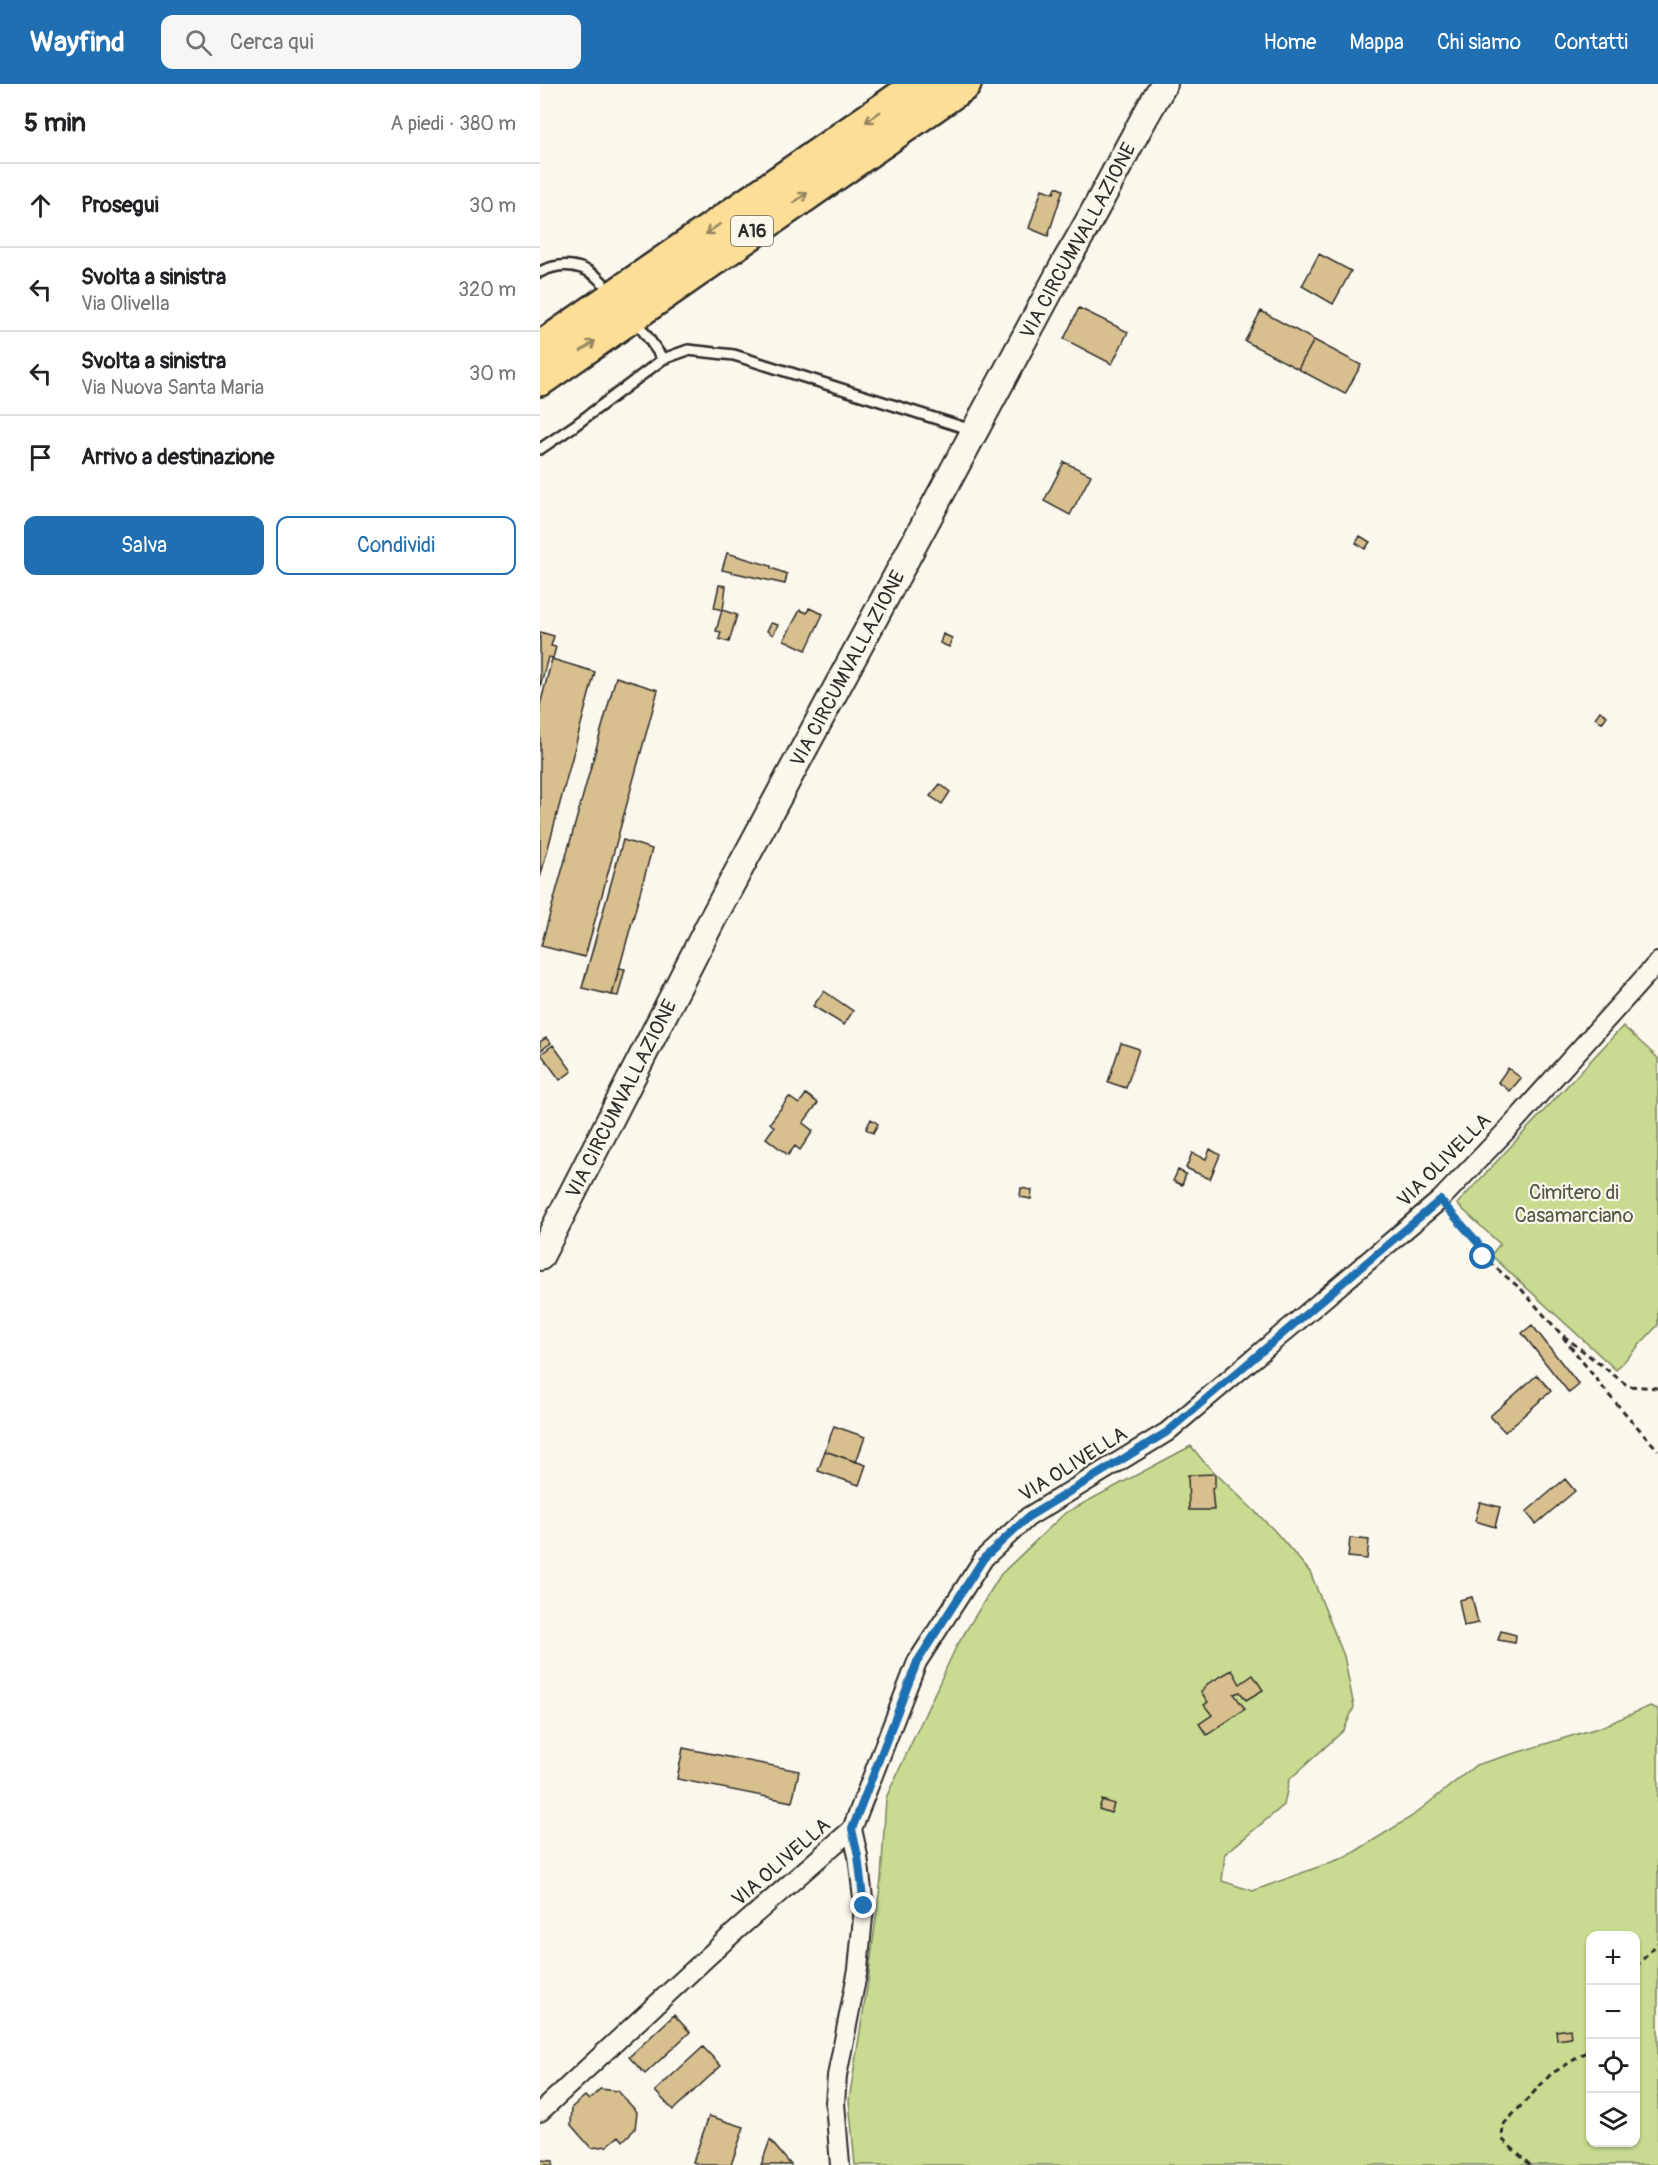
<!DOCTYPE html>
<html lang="it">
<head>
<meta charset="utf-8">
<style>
  :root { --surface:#fff; --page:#f6f6f6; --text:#202124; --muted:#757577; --line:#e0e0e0; --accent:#1f6fb2 }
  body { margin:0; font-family:Pangolin,sans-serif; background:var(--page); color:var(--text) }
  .controls { position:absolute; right:18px; bottom:18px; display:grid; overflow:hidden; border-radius:12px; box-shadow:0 2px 4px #0004 }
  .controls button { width:54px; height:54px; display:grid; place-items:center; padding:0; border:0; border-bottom:2px solid var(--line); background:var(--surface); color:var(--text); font:30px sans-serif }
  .stop { position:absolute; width:18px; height:18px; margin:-14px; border:4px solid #1f6fb2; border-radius:50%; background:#fff }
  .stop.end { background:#1f6fb2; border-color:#fff; box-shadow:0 2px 6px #0008 }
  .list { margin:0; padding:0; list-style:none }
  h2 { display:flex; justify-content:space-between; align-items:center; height:78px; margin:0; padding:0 24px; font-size:26px }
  h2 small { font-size:20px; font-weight:400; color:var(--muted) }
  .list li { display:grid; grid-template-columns:39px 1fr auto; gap:18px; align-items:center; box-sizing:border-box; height:84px; padding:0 24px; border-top:2px solid var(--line) }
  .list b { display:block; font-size:22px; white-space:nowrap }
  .list p { margin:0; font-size:20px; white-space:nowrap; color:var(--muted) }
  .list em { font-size:20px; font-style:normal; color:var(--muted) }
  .actions { display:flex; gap:12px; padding:18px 24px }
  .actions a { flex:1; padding:14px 0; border:2px solid var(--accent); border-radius:12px; text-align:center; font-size:21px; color:var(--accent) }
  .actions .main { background:var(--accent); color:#fff }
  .icon { flex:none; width:33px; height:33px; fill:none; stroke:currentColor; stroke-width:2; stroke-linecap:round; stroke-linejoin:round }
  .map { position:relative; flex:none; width:1118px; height:2081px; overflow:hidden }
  header { display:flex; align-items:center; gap:36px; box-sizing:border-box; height:84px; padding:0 30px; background:var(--accent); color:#fff }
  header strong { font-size:28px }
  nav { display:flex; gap:33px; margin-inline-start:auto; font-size:21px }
  .search { width:420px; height:54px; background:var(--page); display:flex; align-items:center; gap:15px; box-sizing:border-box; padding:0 21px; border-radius:12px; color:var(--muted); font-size:22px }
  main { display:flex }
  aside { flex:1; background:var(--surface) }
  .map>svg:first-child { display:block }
  .green { fill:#c8db90; stroke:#7a835e; stroke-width:1.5; fill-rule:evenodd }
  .building { fill:#d7bf8e; stroke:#2b2b2b; stroke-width:1.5 }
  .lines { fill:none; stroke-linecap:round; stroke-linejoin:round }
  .lane-casing { stroke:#2b2b2b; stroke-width:14 }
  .street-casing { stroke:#2b2b2b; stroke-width:22 }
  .secondary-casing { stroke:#2b2b2b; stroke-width:30 }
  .highway-casing { stroke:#2b2b2b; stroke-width:38 }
  .path { stroke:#2b2b2b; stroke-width:3; stroke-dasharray:6 4.5; stroke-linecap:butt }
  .lane { stroke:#fbf7ec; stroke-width:9 }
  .street { stroke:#fbf7ec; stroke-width:18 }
  .secondary { stroke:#fbf7ec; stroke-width:26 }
  .highway { stroke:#fcde96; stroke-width:33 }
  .oneway { stroke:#948460 }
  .route { stroke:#1f6fb2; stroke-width:8 }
  .labels { text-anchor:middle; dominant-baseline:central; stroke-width:4.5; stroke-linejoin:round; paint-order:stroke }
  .shield { fill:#fbf7ec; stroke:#696865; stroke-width:1.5 }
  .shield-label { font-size:18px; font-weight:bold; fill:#2b2b2b }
  .street-label { font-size:20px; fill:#2b2b2b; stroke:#fbf7ec }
  .park-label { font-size:20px; fill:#525744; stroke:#fbf7ec }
</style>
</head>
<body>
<header>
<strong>Wayfind</strong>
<div class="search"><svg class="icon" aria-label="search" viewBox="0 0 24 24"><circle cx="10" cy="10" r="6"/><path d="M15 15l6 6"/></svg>Cerca qui</div>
<nav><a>Home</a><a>Mappa</a><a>Chi siamo</a><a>Contatti</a></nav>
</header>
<main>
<aside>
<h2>5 min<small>A piedi · 380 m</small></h2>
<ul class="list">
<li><svg class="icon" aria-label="ahead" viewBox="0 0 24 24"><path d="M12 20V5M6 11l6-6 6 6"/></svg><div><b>Prosegui</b></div><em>30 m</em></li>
<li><svg class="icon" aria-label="left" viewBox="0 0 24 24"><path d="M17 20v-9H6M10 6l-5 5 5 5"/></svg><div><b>Svolta a sinistra</b><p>Via Olivella</p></div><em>320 m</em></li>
<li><svg class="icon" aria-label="left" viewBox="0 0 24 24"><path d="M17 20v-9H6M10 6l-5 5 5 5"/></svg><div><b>Svolta a sinistra</b><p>Via Nuova Santa Maria</p></div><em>30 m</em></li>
<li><svg class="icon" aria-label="arrive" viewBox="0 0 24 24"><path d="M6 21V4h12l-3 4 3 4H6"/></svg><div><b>Arrivo a destinazione</b></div></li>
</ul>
<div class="actions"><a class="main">Salva</a><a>Condividi</a></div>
</aside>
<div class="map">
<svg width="1118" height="2081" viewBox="0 0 1118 2081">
  <rect width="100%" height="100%" fill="#fbf7ec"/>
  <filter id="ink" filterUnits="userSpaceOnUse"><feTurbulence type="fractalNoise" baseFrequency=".0167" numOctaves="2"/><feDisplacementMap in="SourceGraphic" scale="12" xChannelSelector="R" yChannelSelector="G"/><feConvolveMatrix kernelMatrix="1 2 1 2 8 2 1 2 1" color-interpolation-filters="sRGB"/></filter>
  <g filter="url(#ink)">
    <path class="green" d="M1083,942L1118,974V1241L1076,1286L951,1171L960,1160L917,1120Z
      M651,1362L664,1378L733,1445L770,1488L804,1572L814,1623L804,1646L749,1696L744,1721L685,1770L682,1797L713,1807L808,1772L871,1733L936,1681L1061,1643L1110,1622L1118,1625V2081H315L309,2016L327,1904L341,1795L346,1714L416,1563L461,1490L525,1429ZM1050,1852H1096V2058H1050Z"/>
    <path class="building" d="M516,103L523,106L508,152L489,144L502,105L514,109Z
      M779,170L811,187L793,220L762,202Z
      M539,224L588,248L572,280L524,255Z
      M721,227L774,256L758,285L705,257Z
      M774,256L821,281L805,310L758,285Z
      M524,378L551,391L530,431L504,417Z
      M820,452L830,458L825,465L816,459Z
      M187,469L231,482V484L247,490L245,500L182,486Z
      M179,501L186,502L183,526L174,524Z
      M269,524L283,530L266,566L244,556L260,526L267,529Z
      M182,526L197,531L189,558L179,555L181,548L176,547Z
      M231,539L238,541L233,551L227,547Z
      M0,548L14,552L11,562L16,563L13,574L8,573L0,603Z
      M403,550L412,554L409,563L400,559Z
      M12,575L55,588L0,794V621Z
      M76,593L118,606L45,873L1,862Z
      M1060,627L1067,632L1062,639L1055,634Z
      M400,700L410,708L402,720L390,712Z
      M83,756L112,765L72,911L42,904Z
      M79,884L85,885L78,912L72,911Z
      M284,907L313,927L304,941L273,922Z
      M6,954L11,959L0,967V958Z
      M581,959L599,965L586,1004L568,998Z
      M13,961L32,987L20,996L1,970Z
      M968,984L981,994L970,1007L958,998Z
      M266,1010L278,1019L263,1039L273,1047L260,1066L255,1062L248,1071L226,1054L234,1043L230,1039L249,1013L259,1020Z
      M331,1035L338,1040L333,1049L326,1045Z
      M670,1065L680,1071L670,1095L646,1084L652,1069L666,1075Z
      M638,1086L646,1090L642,1101L633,1097Z
      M481,1104L492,1106L491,1115L480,1113Z
      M992,1241L1039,1301L1029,1309L982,1249Z
      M997,1291L1011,1307L965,1348L950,1332Z
      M294,1342L325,1353L316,1378L285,1367Z
      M285,1367L326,1381L319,1401L278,1387Z
      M675,1390V1403L672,1405L674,1426H649L648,1391Z
      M1025,1395L1035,1407L996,1440L986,1428Z
      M940,1418L960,1423L955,1443L935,1437Z
      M810,1454L829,1456L827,1475L808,1473Z
      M932,1513L938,1539L924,1542L919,1516Z
      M961,1547L976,1551L975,1559L958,1556Z
      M692,1586L700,1600L713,1591L723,1606L706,1616L700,1608L694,1610L705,1625L667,1651L659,1640L672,1631L664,1621L668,1618L661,1608L667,1600Z
      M143,1664L259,1687L252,1718L137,1695Z
      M562,1716L574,1720L571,1729L559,1725Z
      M134,1931L150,1948L105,1990L89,1973Z
      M1030,1945L1031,1954L1017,1956L1016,1947Z
      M163,1963L181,1982L133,2026L115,2007Z
      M60,2005L78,2007L97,2028L95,2045L83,2057L79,2052L67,2062L51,2064L31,2041L32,2023L45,2012L49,2016Z
      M169,2032L204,2043L191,2081H162L153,2078Z
      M230,2056L251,2081H221Z
      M0,2076L13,2077V2081H0Z"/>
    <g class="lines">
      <g class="lane-casing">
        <path id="lane" d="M0,188C22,177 46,180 62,198
          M99,241L123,275
          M0,365L34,342L123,275L148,266L194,271L432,346"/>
      </g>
      <g class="street-casing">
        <path id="street" d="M0,2028L189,1853L312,1745L377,1578L444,1474L488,1433L627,1348L900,1116L969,1044L1118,878
          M300,2081L295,2019L297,1992L318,1885L324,1823L318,1772L312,1745"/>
      </g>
      <g class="secondary-casing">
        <g id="secondary">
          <path id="s1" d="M0,1173L172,836L527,175C562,118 589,57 624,0"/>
        </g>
      </g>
      <g class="highway-casing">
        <path id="highway" d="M0,265L381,0
          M0,295L424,0"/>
      </g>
      <path class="path" d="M911,1129L938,1159L943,1173L981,1205L1020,1249L1088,1302L1118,1304
        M1023,1253L1068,1310L1118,1366
        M1096,1883L1118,1859
        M990,2081L962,2055L963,2041L1011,1990L1050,1966"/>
      <use href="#lane" class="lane"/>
      <use href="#street" class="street"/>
      <use href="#secondary" class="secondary"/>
      <use href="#highway" class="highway"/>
    </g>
    <defs><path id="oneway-shaft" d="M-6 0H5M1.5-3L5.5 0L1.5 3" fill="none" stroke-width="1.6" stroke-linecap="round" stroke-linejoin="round" transform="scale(1.5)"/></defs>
    <g class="oneway">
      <use href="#oneway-shaft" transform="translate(333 33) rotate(145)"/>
      <use href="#oneway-shaft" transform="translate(260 114) rotate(-35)"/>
      <use href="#oneway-shaft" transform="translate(173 145) rotate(145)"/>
      <use href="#oneway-shaft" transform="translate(48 262) rotate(-35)"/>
    </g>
  </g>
  <g class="lines" filter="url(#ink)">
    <path class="route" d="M324,1822L318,1772L312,1745L377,1578L444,1474L488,1433L627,1348L900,1116L938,1159L943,1173"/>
  </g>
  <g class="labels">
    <rect class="shield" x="191" y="132" width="42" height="30" rx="4.5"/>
    <g class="shield-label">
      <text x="212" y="147">A16</text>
    </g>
    <g class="street-label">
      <text stroke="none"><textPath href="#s1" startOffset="1150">VIA CIRCUMVALLAZIONE</textPath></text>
      <text stroke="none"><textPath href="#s1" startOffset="664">VIA CIRCUMVALLAZIONE</textPath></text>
      <text stroke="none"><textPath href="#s1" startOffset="178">VIA CIRCUMVALLAZIONE</textPath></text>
      <text transform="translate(904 1076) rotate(-45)">VIA OLIVELLA</text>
      <text transform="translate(533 1380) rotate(-32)">VIA OLIVELLA</text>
      <text transform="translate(241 1778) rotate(-41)">VIA OLIVELLA</text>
    </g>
    <g class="park-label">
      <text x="1034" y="1108">Cimitero di<tspan x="1034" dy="23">Casamarciano</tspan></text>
    </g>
  </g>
</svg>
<div class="controls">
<button>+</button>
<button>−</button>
<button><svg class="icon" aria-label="locate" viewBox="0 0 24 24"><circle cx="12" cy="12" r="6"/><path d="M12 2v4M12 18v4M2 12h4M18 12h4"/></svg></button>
<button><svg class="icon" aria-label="layers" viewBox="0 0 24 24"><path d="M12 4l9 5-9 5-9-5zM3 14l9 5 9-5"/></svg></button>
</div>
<div class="stop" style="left:943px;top:1173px"></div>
<div class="stop end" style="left:324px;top:1822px"></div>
</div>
</main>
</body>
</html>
